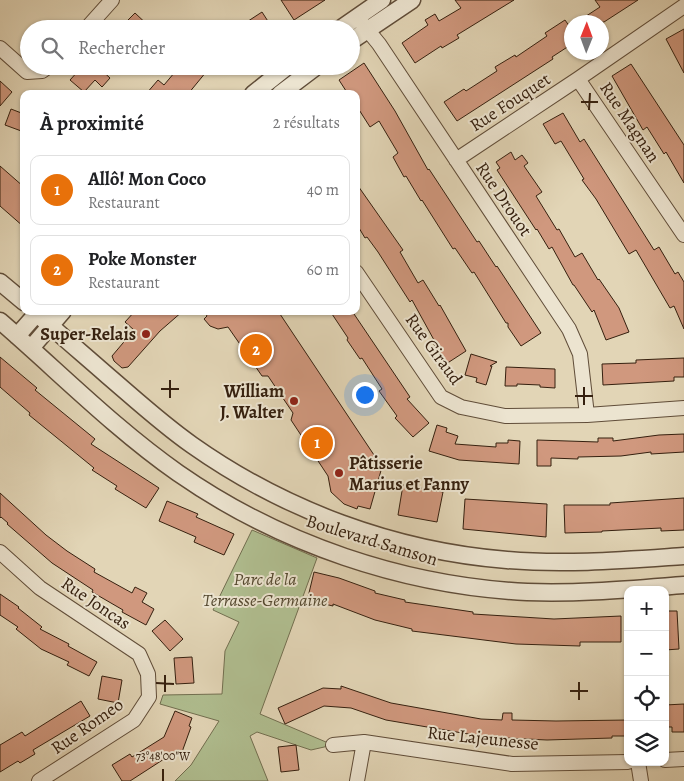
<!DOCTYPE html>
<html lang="fr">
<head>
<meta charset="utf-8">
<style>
  :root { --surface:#fff; --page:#f6f6f6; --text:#202124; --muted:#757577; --line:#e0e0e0; --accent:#b45309 }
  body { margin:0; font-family:Alegreya,serif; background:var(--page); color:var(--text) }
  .controls { position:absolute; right:15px; bottom:15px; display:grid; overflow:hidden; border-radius:10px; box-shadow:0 1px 4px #0004 }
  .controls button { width:45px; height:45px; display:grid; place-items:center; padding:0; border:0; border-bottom:1px solid var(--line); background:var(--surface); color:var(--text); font:25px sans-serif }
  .compass { position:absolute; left:564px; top:15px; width:45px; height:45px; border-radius:50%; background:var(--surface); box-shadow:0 1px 4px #0004; rotate:1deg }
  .you { position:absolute; left:364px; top:394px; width:18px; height:18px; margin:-12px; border:4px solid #fff; border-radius:50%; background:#1a73e8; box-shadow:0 0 0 8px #1a73e833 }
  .badge { display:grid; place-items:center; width:32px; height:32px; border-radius:50%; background:var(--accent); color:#fff; font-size:16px; font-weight:700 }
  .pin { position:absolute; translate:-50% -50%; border:2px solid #fff; box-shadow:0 1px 5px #0006 }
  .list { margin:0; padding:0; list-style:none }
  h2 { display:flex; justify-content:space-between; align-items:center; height:65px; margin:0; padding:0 20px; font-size:21px }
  h2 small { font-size:16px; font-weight:400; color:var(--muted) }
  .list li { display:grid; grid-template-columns:32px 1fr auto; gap:15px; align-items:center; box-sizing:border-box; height:70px; margin:0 10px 10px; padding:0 10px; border:1px solid var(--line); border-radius:10px }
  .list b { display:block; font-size:19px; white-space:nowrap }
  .list p { margin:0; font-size:16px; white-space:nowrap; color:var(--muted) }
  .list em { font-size:16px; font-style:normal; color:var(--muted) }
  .icon { flex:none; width:28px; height:28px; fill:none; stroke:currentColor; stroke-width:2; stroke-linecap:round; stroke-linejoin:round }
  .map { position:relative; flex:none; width:684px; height:781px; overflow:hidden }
  .search { position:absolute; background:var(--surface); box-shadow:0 1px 4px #0004; left:20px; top:20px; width:340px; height:55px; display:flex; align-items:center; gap:12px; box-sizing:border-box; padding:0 18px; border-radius:28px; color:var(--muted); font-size:19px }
  .panel { position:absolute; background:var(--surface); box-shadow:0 1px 4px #0004; left:20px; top:90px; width:340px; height:225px; border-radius:10px }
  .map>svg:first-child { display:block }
  .green { fill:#b0be90; stroke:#726f50 }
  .building { fill:#d0987e; stroke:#35200f }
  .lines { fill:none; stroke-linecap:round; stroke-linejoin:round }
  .minor-casing { stroke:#604d39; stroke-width:16 }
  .tertiary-casing { stroke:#604d39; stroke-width:19 }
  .minor { stroke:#ece4d0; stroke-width:14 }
  .tertiary { stroke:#ece4d0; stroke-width:16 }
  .ticks { fill:none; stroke:#35200f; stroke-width:2 }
  .poi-dot { fill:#8f2418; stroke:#ece4d0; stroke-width:2 }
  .labels { text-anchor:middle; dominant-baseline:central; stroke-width:4; stroke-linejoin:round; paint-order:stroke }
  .street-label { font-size:18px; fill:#35200f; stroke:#ece4d0 }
  .poi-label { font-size:18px; font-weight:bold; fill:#35200f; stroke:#ece4d0; text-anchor:end }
  .park-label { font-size:18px; font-style:italic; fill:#54482f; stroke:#ece4d0 }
  .ticks-label { font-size:12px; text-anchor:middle; fill:#35200f; stroke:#ece4d0; stroke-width:4; stroke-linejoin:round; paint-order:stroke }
</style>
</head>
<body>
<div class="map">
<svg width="684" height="781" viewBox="0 0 684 781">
  <rect width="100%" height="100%" fill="#e2d5b6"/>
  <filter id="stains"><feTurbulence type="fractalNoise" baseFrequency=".004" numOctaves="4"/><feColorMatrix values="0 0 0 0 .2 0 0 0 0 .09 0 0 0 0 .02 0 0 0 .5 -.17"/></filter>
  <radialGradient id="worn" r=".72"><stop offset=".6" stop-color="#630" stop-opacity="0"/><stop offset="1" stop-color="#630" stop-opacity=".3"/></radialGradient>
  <path class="green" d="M252,530L317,558L260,714L333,745L311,750L257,732L250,736L268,781H175L191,765L219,721L160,704L163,695L222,694L225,651L239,622L213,610Z"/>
  <path class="building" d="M281,0H325L294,20Z
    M455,0H514L457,35L459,38L442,48L441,46L415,63L402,43L428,25L425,20L435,14L439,21L461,8Z
    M595,0H638L604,22H577L600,7Z
    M262,12L273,29H236Z
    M135,13L152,29H129L124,24Z
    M565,20L572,30V44L552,57L553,59L457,121L444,102L464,89L466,91L497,71L495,67L515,55L516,57L547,36L545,33Z
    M684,29V73L666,39Z
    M364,63L395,111L428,170L429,169L477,242L479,241L496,267L497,266L541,333L521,346L508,327V323H506L474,272L472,273L455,248L453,249L422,200L421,201L406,176L404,177L393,157L398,153L379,121L370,127L356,105V94H348L339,80Z
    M631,64L684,145V183L666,152L664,154L647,127L643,130L612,76Z
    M89,66H97L110,78L102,87L95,80L84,92L70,80L80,69L84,73Z
    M180,66H211L188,94H146L158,80L164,85Z
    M0,81L12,92L0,106Z
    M11,109L24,114V132L5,125Z
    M563,113L580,142L584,139L654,250L659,247L675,274L678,272L684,282V329L674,306L670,308L636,250L629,254L596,199L582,180L584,179L561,141L555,144L543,124Z
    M511,152L515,160L522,155L528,163L524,166L542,192L536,196L557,230L559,229L575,257L582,253L598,280L599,279L619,308L629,332L606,340L594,310L592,312L574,285H573L552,247L549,249L537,229L536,230L497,170L500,168L496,162Z
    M0,166L24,187V227L0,206Z
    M356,183L403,250L400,252L418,283L423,280L439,306L440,305L466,351L446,364L432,341L434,340L412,300L410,302L378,252L367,237L365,238L356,223Z
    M135,311H183L160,331L128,367L122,368L114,361L112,356L134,330L125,322Z
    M204,311H278L382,467L370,509L358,506L357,509L344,504L331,492L328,476L291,420L293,413L268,376H262L228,327L218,329L210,326L204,319L207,316Z
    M330,311H352L410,397L407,399L429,423L413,437L395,418L397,416L379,391L382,389L362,358L360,359L347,340L348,338Z
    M471,354L497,362L490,366H492L486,385L476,382L477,378L465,375Z
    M0,357L37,388L35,390L95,439L91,444L159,488L146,508L115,489L117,486L92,470L94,468L29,415L30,413L0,387Z
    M684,358V377H674V381L603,385L602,364L636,363V360Z
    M506,367L555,369V388L540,387V385L517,384V386H505Z
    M437,425L447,428L446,432L458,436L455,444L496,447V443H508V440L520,441L519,464L459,460L429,451Z
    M684,434V452L651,454V452L621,456L578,457V459L551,458V466H537V440L598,442V438H613V441L659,435Z
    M403,485L443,492L437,522L398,515Z
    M0,493L46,535L67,551L95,569L94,572L132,593L135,587L147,593L142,602L154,609L146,625L122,612L123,610L92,592L93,590L52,563L7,524L8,523L1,517L0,518Z
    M684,498V530L661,531V528L602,531V532L565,533L564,505H610V503Z
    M465,499L547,504L546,537L463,529Z
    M167,501L198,514L196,517L234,534L224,555L194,542L196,537L159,521Z
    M314,572L339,578L375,591V593L405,600V602L473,612V614L554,619L621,616V642H580V646L516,644L412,631V629L375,620L333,604V606L316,602L317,600L308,597Z
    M0,594L19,607L18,608L42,627L40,629L69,644L68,646L97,662L89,676L67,665L69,662L41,649L16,629L18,627L0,615Z
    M665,611H677L679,649L665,650Z
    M165,620L183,639L170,651L152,631Z
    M192,657L194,683L176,684L174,658Z
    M102,676L122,680L118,703L98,699Z
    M341,686L391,703L481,719L502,720L503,713H512V720L556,721L628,720V736H612V738L547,740L486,737L386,720L351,708L324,706L285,724L278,708L323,688L341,689Z
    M81,701L90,716L33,750L35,754L20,763L18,761L0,772V745L22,732L25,736Z
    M684,704V732H672V727H665V705Z
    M175,711L192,718L189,726L191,727L182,752L178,750L130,781H122L112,765L130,754L132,757L164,737Z
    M296,745L299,770L281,772L278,747Z"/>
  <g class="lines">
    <g class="minor-casing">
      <path id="minor" d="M361,22L379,44L569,329L580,354L587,415
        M86,29L112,0
        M0,48L27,72L42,71L49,66
        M578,79L684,235
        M456,160L578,79L684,6
        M356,272L441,397L461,407L505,416L587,415L684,408
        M0,552L40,588L139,654L148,674L149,697L134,720L39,781
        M333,745L364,742
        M665,760L684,759
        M638,762L641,781
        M357,781L364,742L512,764L628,762"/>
    </g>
    <g class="tertiary-casing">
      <path id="tertiary" d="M340,29L382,0
        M351,41L412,0
        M253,94L288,66
        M280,94L317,66
        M0,282L24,302
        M34,311C58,333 83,354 108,376C135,399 162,424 192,445C284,510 394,551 507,560C566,565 625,560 684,556
        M0,321C59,372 114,428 178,473C280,544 404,586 527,592C579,594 632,589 684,585
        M17,336L39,311
        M31,348L63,311"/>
    </g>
    <use href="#minor" class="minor"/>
    <use href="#tertiary" class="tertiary"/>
  </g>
  <path class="ticks" d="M581,102H598M589,110L590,93M161,389H179M575,396H593M170,398V380M584,405V387M156,683L174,684M570,691H588M165,692V675M579,700V682M163,781V769"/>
  <g class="poi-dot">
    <circle cx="146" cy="334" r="5"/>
    <circle cx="294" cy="401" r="5"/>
    <circle cx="339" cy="473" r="5"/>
  </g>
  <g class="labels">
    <g class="street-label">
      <text transform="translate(510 102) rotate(-33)">Rue Fouquet</text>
      <text transform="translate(630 122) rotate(56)">Rue Magnan</text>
      <text transform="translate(504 199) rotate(56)">Rue Drouot</text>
      <text transform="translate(434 349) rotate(54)">Rue Giraud</text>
      <text transform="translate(372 540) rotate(17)">Boulevard Samson</text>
      <text transform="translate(96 603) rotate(34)">Rue Joncas</text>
      <text transform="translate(87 726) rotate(-35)">Rue Romeo</text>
      <text transform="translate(483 738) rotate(6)">Rue Lajeunesse</text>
    </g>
    <g class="poi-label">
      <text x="136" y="334">Super-Relais</text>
      <text x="284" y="391">William<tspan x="284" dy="21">J. Walter</tspan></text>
      <text x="349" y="463" text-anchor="start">Pâtisserie<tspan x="349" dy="21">Marius et Fanny</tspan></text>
    </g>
    <g class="park-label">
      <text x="265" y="579">Parc de la<tspan x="265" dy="21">Terrasse-Germaine</tspan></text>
    </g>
  </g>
  <g class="ticks-label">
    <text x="163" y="760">73°48'00"W</text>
  </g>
  <rect width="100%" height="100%" filter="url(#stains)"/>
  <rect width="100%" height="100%" fill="url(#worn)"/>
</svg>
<div class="controls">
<button>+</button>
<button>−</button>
<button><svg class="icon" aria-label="locate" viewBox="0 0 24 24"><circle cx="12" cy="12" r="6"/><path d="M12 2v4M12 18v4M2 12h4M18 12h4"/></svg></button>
<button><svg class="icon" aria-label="layers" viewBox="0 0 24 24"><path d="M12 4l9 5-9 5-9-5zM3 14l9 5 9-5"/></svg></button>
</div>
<svg class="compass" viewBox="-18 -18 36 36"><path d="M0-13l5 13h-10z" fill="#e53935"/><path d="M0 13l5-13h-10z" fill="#757577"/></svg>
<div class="you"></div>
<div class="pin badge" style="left:317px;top:443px;background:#e8710a">1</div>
<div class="pin badge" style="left:256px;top:350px;background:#e8710a">2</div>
<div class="search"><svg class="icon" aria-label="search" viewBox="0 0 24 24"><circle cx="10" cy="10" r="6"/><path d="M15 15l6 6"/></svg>Rechercher</div>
<section class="panel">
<h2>À proximité<small>2 résultats</small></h2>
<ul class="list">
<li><span class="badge" style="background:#e8710a">1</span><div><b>Allô! Mon Coco</b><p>Restaurant</p></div><em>40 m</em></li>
<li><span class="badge" style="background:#e8710a">2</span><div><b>Poke Monster</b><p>Restaurant</p></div><em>60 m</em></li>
</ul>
</section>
</div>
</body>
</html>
